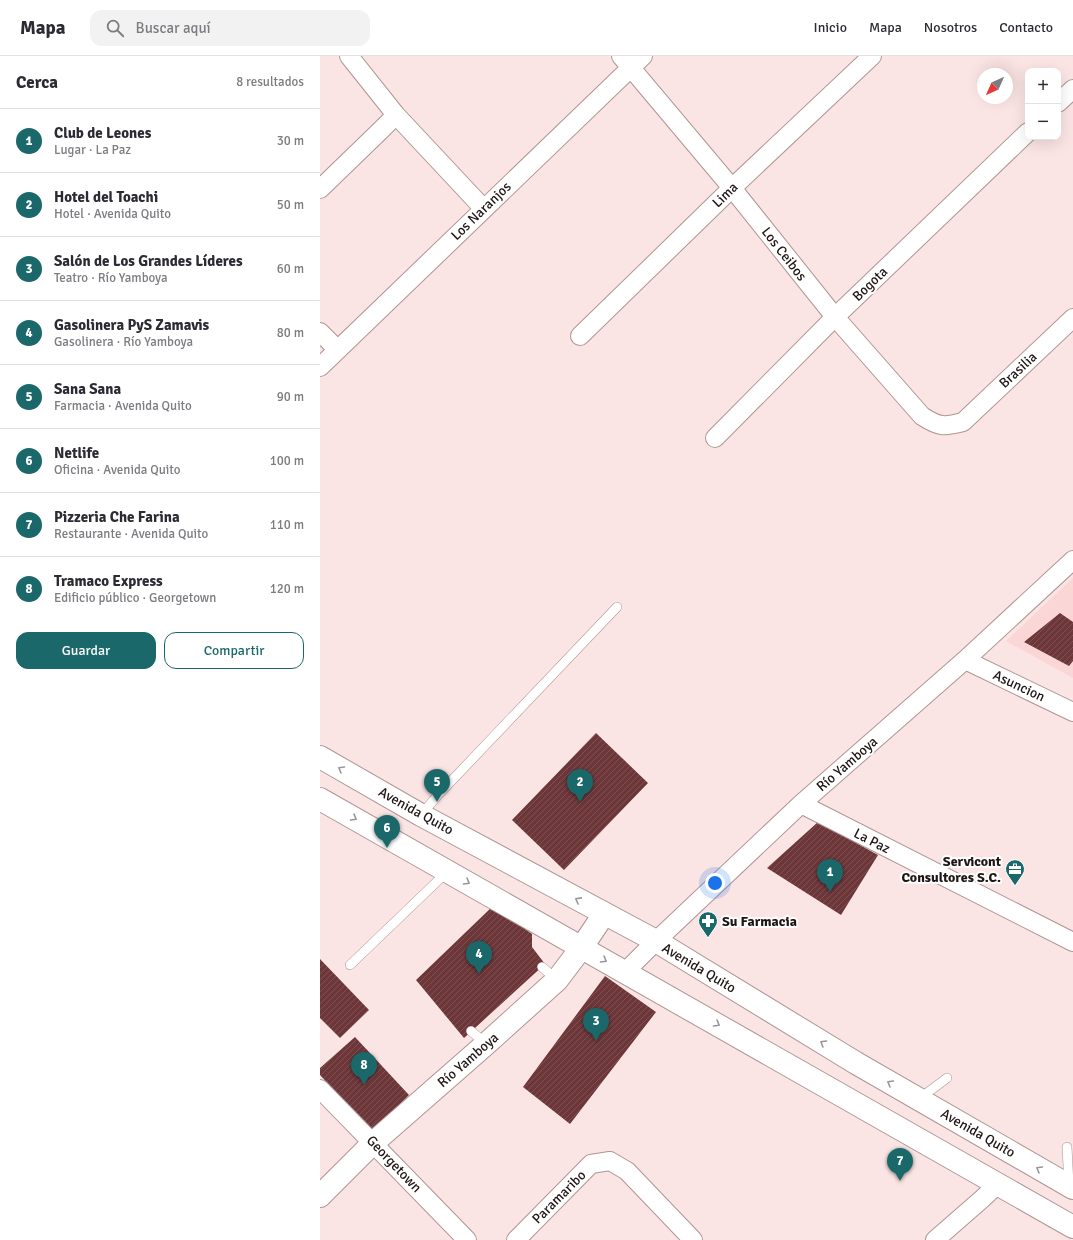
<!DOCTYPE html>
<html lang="es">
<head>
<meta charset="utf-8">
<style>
  :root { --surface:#fff; --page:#f2f2f3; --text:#2b2b33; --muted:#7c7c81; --line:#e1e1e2; --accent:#1b686b }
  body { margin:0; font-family:Signika,sans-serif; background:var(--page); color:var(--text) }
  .controls { position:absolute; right:12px; top:12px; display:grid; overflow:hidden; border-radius:8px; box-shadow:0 4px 16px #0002 }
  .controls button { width:36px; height:36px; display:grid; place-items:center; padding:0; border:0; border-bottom:1px solid var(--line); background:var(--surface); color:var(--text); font:20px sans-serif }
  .compass { position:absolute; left:657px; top:12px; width:36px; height:36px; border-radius:50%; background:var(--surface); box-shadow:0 4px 16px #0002; rotate:225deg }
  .you { position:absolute; left:395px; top:827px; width:14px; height:14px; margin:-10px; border:3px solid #fff; border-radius:50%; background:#1a73e8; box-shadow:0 0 0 6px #1a73e833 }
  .badge { display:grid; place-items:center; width:26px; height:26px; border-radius:50%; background:var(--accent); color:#fff; font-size:13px; font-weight:700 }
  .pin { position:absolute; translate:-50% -33px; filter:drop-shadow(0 1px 2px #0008) }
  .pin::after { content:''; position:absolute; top:21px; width:14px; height:12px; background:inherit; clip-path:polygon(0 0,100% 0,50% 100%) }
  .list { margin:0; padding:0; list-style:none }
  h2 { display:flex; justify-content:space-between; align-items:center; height:52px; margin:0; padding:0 16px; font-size:17px }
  h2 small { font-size:13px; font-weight:400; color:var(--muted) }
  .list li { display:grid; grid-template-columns:26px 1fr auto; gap:12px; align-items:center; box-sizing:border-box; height:64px; padding:0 16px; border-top:1px solid var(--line) }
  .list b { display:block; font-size:15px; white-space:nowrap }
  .list p { margin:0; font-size:13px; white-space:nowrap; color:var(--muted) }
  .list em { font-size:13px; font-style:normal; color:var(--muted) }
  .actions { display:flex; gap:8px; padding:12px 16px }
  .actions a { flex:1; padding:9px 0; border:1px solid var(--accent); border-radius:12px; text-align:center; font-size:14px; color:var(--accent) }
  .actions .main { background:var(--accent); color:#fff }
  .icon { flex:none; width:22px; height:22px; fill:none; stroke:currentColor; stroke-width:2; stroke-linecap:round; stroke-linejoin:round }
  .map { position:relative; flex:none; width:753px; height:1184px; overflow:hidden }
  header { display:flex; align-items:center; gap:24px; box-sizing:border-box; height:56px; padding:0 20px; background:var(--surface); border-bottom:1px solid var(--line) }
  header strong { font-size:19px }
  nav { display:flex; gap:22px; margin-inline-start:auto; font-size:14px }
  .search { width:280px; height:36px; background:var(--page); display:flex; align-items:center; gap:10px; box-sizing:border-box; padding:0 14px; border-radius:12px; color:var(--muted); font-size:15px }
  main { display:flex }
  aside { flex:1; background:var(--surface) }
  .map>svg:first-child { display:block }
  .built { fill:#fbd6d6 }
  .building { fill:url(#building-hatch) }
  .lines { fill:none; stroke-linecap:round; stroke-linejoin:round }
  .lane-casing { stroke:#af9594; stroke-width:10 }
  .street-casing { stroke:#af9594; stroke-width:20 }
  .secondary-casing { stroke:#af9594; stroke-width:24 }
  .primary-casing { stroke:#af9594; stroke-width:24 }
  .lane { stroke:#fff; stroke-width:9 }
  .street { stroke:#fff; stroke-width:18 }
  .secondary { stroke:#fff; stroke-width:22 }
  .primary { stroke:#fff; stroke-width:22 }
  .oneway { stroke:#9a9696 }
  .labels { text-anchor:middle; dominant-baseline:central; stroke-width:4; stroke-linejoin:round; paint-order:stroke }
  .street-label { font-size:14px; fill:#1f1515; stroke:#fff }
  .poi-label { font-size:14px; font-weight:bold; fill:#1f1515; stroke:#fff; text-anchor:end }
</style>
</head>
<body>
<header>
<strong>Mapa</strong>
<div class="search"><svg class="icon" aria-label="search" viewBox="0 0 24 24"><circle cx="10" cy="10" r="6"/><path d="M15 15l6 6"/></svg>Buscar aquí</div>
<nav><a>Inicio</a><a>Mapa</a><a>Nosotros</a><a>Contacto</a></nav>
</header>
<main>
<aside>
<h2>Cerca<small>8 resultados</small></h2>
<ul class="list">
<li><span class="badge">1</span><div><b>Club de Leones</b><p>Lugar · La Paz</p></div><em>30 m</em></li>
<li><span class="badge">2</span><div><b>Hotel del Toachi</b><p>Hotel · Avenida Quito</p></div><em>50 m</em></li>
<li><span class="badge">3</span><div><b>Salón de Los Grandes Líderes</b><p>Teatro · Río Yamboya</p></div><em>60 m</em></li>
<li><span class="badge">4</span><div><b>Gasolinera PyS Zamavis</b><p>Gasolinera · Río Yamboya</p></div><em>80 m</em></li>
<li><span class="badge">5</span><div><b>Sana Sana</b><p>Farmacia · Avenida Quito</p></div><em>90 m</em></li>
<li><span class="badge">6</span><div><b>Netlife</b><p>Oficina · Avenida Quito</p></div><em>100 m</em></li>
<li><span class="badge">7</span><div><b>Pizzeria Che Farina</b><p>Restaurante · Avenida Quito</p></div><em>110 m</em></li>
<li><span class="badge">8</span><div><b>Tramaco Express</b><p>Edificio público · Georgetown</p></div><em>120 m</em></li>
</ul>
<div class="actions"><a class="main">Guardar</a><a>Compartir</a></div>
</aside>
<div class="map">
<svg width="753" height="1184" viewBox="0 0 753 1184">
  <defs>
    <pattern id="building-hatch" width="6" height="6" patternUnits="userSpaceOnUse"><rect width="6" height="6" fill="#6d373a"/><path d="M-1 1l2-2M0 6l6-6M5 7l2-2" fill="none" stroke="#7d5153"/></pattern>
  </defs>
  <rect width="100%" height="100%" fill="#fbe4e4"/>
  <path class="built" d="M753,522V622L686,585Z"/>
  <path class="building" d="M740,557L753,566V605L749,610L704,586Z
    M276,677L328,727L244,814L192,764Z
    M498,766L558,799L521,859L447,812Z
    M173,850L212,878V891L225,908L144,982L96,924Z
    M0,903L49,954L20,982L0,962Z
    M285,920L336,956L250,1068L203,1031Z
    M35,981L89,1039L53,1076L0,1019V1012Z"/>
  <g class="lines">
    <g class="lane-casing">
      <path id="lane" d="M101,759L118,739L297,551
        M30,909L128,815
        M222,911L237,924
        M151,975L166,988
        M599,1043L627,1022
        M747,1091L749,1129"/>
    </g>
    <g class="street-casing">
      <path id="street" d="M29,0L76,59
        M301,0L412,132L515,261L602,360C619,371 624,371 643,366L753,262
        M738,47L753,33
        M0,133L62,73L76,59L164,153
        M0,276L18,294
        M260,280L412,132L552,0
        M0,311L323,0
        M395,382L515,261L708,76
        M645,604L753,656
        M481,748L753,886
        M305,916L336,885L481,748L645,604L753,504
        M0,1033L147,1184
        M196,1184L271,1108L290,1105L307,1115L373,1184
        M615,1184L662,1143L678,1128"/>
    </g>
    <g class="secondary-casing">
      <path id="secondary" d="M0,1140L53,1087L166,988L237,924L262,891L284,858"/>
    </g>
    <g class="primary-casing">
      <path id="primary" d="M0,701L101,759L336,885L536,1007L753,1132
        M0,743L753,1171"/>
    </g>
    <use href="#lane" class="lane"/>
    <use href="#street" class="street"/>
    <use href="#secondary" class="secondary"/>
    <use href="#primary" class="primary"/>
  </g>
  <defs><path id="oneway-chevron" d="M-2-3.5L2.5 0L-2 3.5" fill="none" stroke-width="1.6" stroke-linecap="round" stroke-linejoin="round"/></defs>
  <g class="oneway">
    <use href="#oneway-chevron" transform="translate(21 713) rotate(-150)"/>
    <use href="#oneway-chevron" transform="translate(34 762) rotate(30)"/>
    <use href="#oneway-chevron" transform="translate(147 826) rotate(30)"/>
    <use href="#oneway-chevron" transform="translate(258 844) rotate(-151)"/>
    <use href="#oneway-chevron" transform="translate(284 904) rotate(30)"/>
    <use href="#oneway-chevron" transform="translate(397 968) rotate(30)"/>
    <use href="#oneway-chevron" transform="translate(503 987) rotate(-149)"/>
    <use href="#oneway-chevron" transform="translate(570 1027) rotate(-150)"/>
    <use href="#oneway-chevron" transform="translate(719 1113) rotate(-150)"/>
  </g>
  <defs>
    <g id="office-pin" transform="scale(1)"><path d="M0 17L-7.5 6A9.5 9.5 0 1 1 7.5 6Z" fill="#1b686b" stroke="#fff"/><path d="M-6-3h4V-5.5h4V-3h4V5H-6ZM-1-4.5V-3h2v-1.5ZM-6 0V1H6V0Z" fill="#fff"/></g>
    <g id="pharmacy-pin" transform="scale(1)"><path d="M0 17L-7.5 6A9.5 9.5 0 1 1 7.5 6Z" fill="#1b686b" stroke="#fff"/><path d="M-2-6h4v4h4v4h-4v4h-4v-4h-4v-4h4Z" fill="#fff"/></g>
  </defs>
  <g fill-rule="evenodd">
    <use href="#office-pin" x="695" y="813"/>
    <use href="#pharmacy-pin" x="388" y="865"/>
  </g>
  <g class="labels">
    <g class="street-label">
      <text transform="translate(405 139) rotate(-44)">Lima</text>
      <text transform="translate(161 155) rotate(-44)">Los Naranjos</text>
      <text transform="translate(464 198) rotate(52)">Los Ceibos</text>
      <text transform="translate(550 228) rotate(-44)">Bogota</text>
      <text transform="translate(698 314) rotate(-43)">Brasilia</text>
      <text transform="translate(699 630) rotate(25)">Asuncion</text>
      <text transform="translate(527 708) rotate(-41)">Río Yamboya</text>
      <text transform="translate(96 755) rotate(29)">Avenida Quito</text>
      <text transform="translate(552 785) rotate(27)">La Paz</text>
      <text transform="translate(379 912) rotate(31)">Avenida Quito</text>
      <text transform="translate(148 1004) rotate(-41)">Río Yamboya</text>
      <text transform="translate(658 1077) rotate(30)">Avenida Quito</text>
      <text transform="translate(74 1108) rotate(46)">Georgetown</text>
      <text transform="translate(239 1141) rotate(-45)">Paramaribo</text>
    </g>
    <g class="poi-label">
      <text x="681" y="805">Servicont<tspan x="681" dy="16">Consultores S.C.</tspan></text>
      <text x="402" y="865" text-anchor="start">Su Farmacia</text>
    </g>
  </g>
</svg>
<div class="controls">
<button>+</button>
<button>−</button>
</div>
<svg class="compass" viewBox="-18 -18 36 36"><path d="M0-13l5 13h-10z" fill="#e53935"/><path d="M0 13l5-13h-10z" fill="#7c7c81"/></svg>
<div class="you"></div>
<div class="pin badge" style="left:510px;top:836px">1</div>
<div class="pin badge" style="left:260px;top:746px">2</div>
<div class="pin badge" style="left:276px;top:985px">3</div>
<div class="pin badge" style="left:159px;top:918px">4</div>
<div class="pin badge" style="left:117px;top:746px">5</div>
<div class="pin badge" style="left:67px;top:792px">6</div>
<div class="pin badge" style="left:580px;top:1125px">7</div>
<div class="pin badge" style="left:44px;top:1029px">8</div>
</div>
</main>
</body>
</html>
